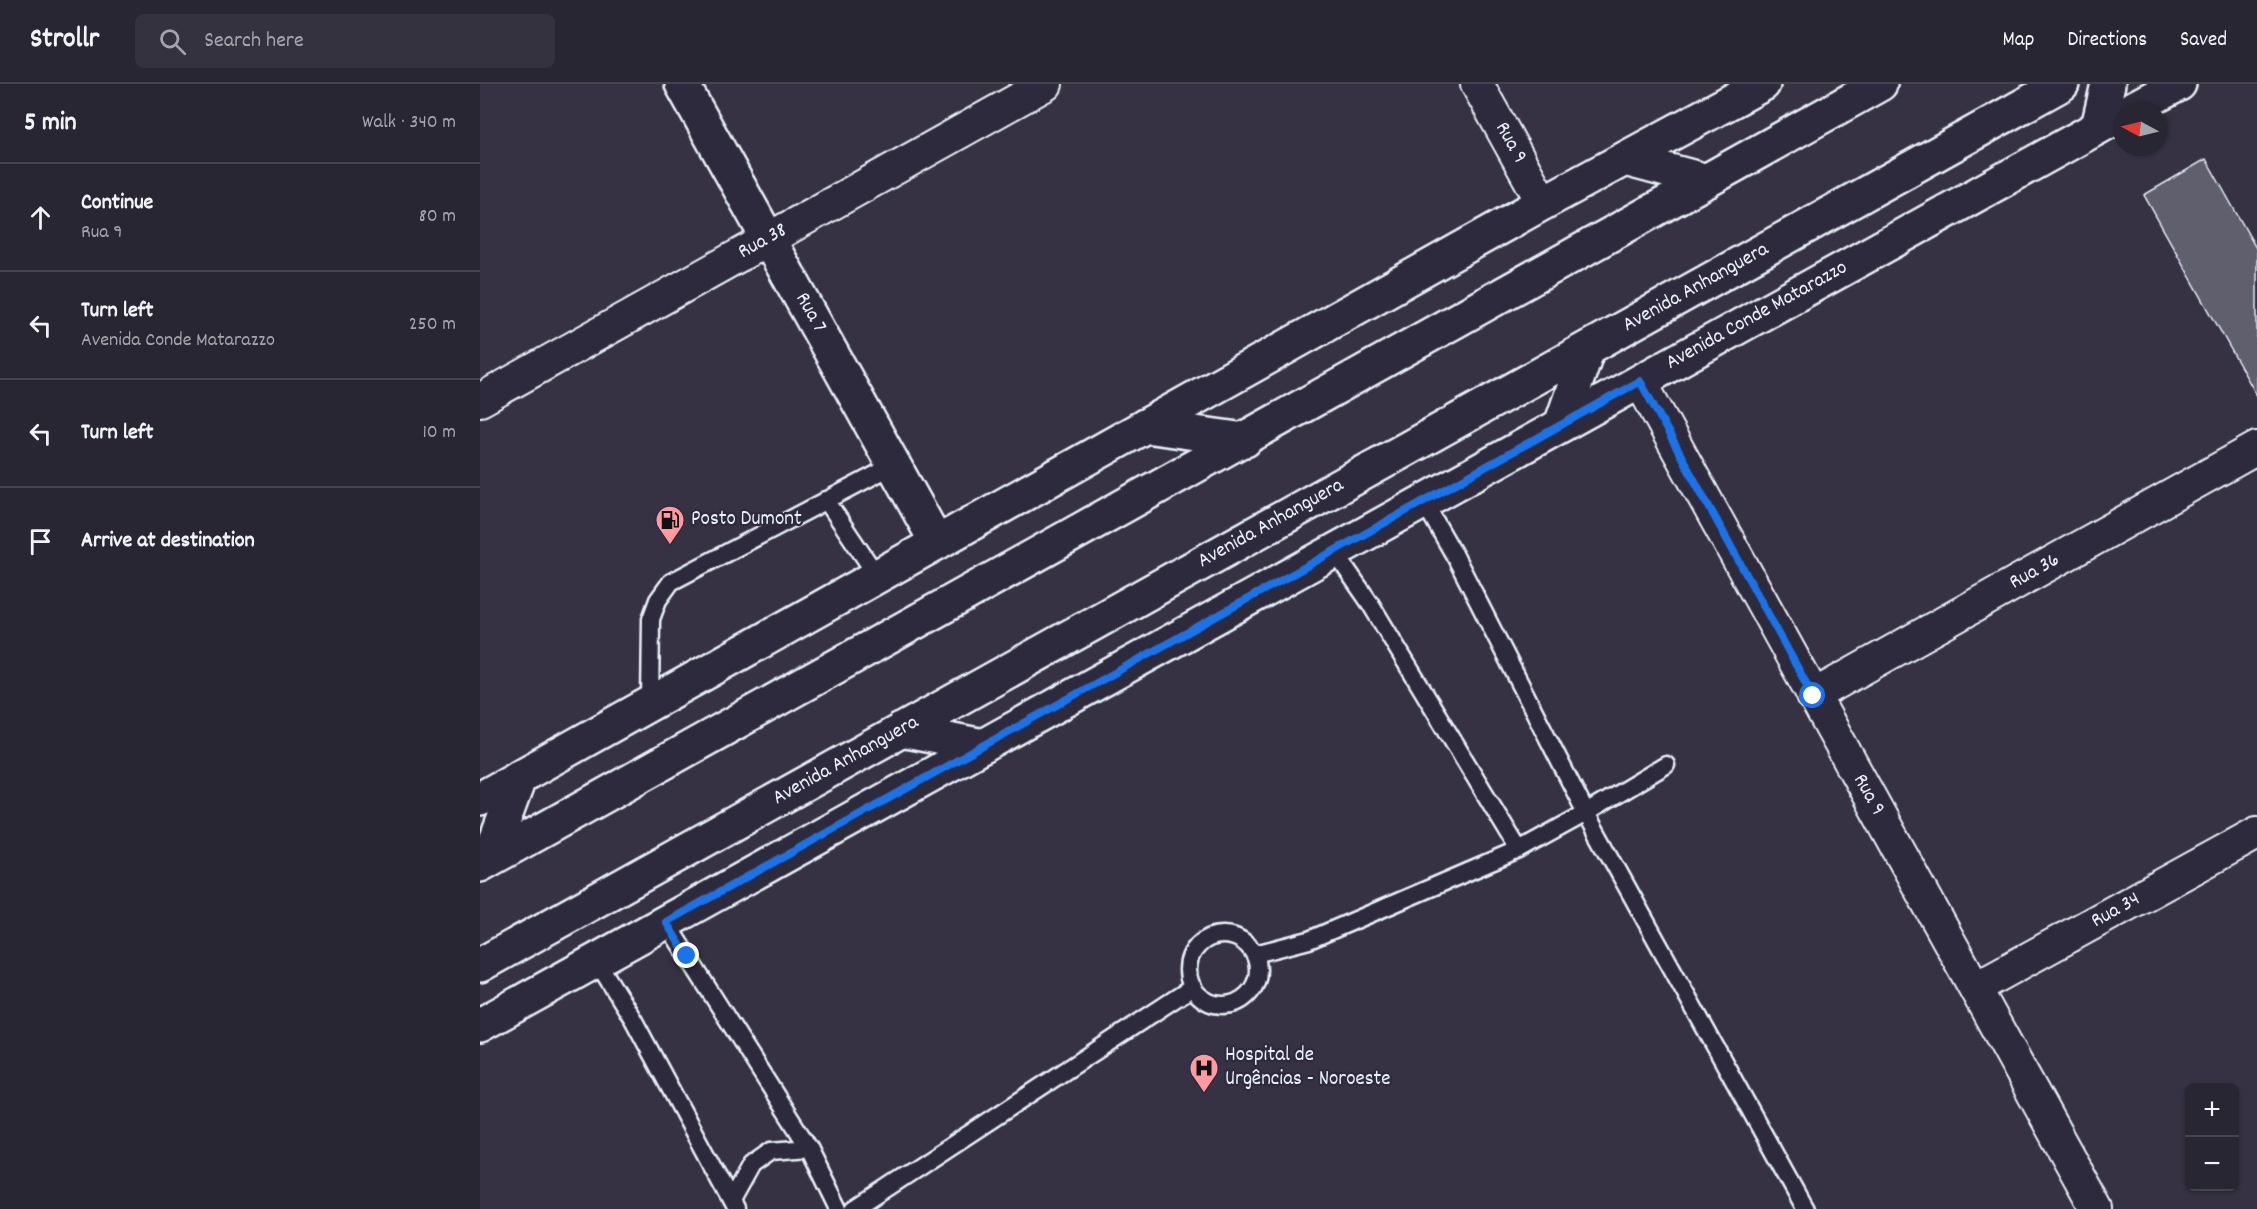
<!DOCTYPE html>
<html lang="en">
<head>
<meta charset="utf-8">
<style>
  :root { --surface:#282633; --page:#34323f; --text:#f1f3f6; --muted:#a5a5ac; --line:#44434e }
  body { margin:0; font-family:Dekko,sans-serif; background:var(--page); color:var(--text) }
  .controls { position:absolute; right:18px; bottom:18px; display:grid; overflow:hidden; border-radius:9px; box-shadow:0 2px 4px #0004 }
  .controls button { width:54px; height:54px; display:grid; place-items:center; padding:0; border:0; border-bottom:2px solid var(--line); background:var(--surface); color:var(--text); font:30px sans-serif }
  .compass { position:absolute; left:1633px; top:18px; width:54px; height:54px; border-radius:50%; background:var(--surface); box-shadow:0 2px 4px #0004; rotate:277deg }
  .stop { position:absolute; width:18px; height:18px; margin:-14px; border:4px solid #1a73e8; border-radius:50%; background:#fff }
  .stop.end { background:#1a73e8; border-color:#fff; box-shadow:0 2px 6px #0008 }
  .list { margin:0; padding:0; list-style:none }
  h2 { display:flex; justify-content:space-between; align-items:center; height:78px; margin:0; padding:0 24px; font-size:26px }
  h2 small { font-size:20px; font-weight:400; color:var(--muted) }
  .list li { display:grid; grid-template-columns:39px 1fr auto; gap:18px; align-items:center; box-sizing:border-box; height:108px; padding:0 24px; border-top:2px solid var(--line) }
  .list b { display:block; font-size:22px; white-space:nowrap }
  .list p { margin:0; font-size:20px; white-space:nowrap; color:var(--muted) }
  .list em { font-size:20px; font-style:normal; color:var(--muted) }
  .icon { flex:none; width:33px; height:33px; fill:none; stroke:currentColor; stroke-width:2; stroke-linecap:round; stroke-linejoin:round }
  .map { position:relative; flex:none; width:1777px; height:1125px; overflow:hidden }
  header { display:flex; align-items:center; gap:36px; box-sizing:border-box; height:84px; padding:0 30px; background:var(--surface); border-bottom:2px solid var(--line) }
  header strong { font-size:28px }
  nav { display:flex; gap:33px; margin-inline-start:auto; font-size:21px }
  .search { width:420px; height:54px; background:var(--page); display:flex; align-items:center; gap:15px; box-sizing:border-box; padding:0 21px; border-radius:9px; color:var(--muted); font-size:22px }
  main { display:flex }
  aside { flex:1; background:var(--surface) }
  .map>svg:first-child { display:block }
  .building { fill:#605e6e; stroke:#e8f1f8; stroke-width:1.5 }
  .lines { fill:none; stroke-linecap:round; stroke-linejoin:round }
  .service-casing { stroke:#e8f1f8; stroke-width:21 }
  .minor-casing { stroke:#e8f1f8; stroke-width:36 }
  .tertiary-casing { stroke:#e8f1f8; stroke-width:38 }
  .trunk-casing { stroke:#e8f1f8; stroke-width:38 }
  .service { stroke:#2f2a3d; stroke-width:16 }
  .minor { stroke:#2f2a3d; stroke-width:32 }
  .tertiary { stroke:#2f2a3d; stroke-width:33 }
  .trunk { stroke:#2f2a3d; stroke-width:33 }
  .route { stroke:#1a73e8; stroke-width:8 }
  .labels { text-anchor:middle; dominant-baseline:central; stroke-width:4.5; stroke-linejoin:round; paint-order:stroke }
  .street-label { font-size:21px; fill:#e8f1f8; stroke:#2f2a3d }
  .poi-label { font-size:21px; fill:#e8f1f8; stroke:#2f2a3d; text-anchor:start }
</style>
</head>
<body>
<header>
<strong>Strollr</strong>
<div class="search"><svg class="icon" aria-label="search" viewBox="0 0 24 24"><circle cx="10" cy="10" r="6"/><path d="M15 15l6 6"/></svg>Search here</div>
<nav><a>Map</a><a>Directions</a><a>Saved</a></nav>
</header>
<main>
<aside>
<h2>5 min<small>Walk · 340 m</small></h2>
<ul class="list">
<li><svg class="icon" aria-label="ahead" viewBox="0 0 24 24"><path d="M12 20V5M6 11l6-6 6 6"/></svg><div><b>Continue</b><p>Rua 9</p></div><em>80 m</em></li>
<li><svg class="icon" aria-label="left" viewBox="0 0 24 24"><path d="M17 20v-9H6M10 6l-5 5 5 5"/></svg><div><b>Turn left</b><p>Avenida Conde Matarazzo</p></div><em>250 m</em></li>
<li><svg class="icon" aria-label="left" viewBox="0 0 24 24"><path d="M17 20v-9H6M10 6l-5 5 5 5"/></svg><div><b>Turn left</b></div><em>10 m</em></li>
<li><svg class="icon" aria-label="arrive" viewBox="0 0 24 24"><path d="M6 21V4h12l-3 4 3 4H6"/></svg><div><b>Arrive at destination</b></div></li>
</ul>
</aside>
<div class="map">
<svg width="1777" height="1125" viewBox="0 0 1777 1125">
  <rect width="100%" height="100%" fill="#363244"/>
  <filter id="ink" filterUnits="userSpaceOnUse"><feTurbulence type="fractalNoise" baseFrequency=".0167" numOctaves="2"/><feDisplacementMap in="SourceGraphic" scale="12" xChannelSelector="R" yChannelSelector="G"/><feConvolveMatrix kernelMatrix="1 2 1 2 8 2 1 2 1" color-interpolation-filters="sRGB"/></filter>
  <g filter="url(#ink)">
    <path class="building" d="M1726,75L1777,166V312L1664,111Z"/>
    <g class="lines">
      <g class="service-casing">
        <path id="service" d="M346,416L397,492
          M944,418L976,474L1106,729L1325,1125
          M854,467L890,519L1039,766
          M170,619L171,535L178,516L191,498L414,381
          M186,838L329,1064L359,1125
          M708 886a35 35 0 1 1 70 0a35 35 0 1 1-70 0Z
          M775,870L829,856L1039,766L1106,729L1186,681
          M116,876L153,935L255,1125
          M251,1117L271,1081L291,1067L329,1064
          M375,1125L713,903"/>
      </g>
      <g class="minor-casing">
        <path id="minor" d="M997,0L1063,119
          M1160,297L1617,1125
          M0,316L566,0
          M1333,612L1777,364
          M1495,904L1777,749"/>
      </g>
      <g class="tertiary-casing">
        <path id="tertiary" d="M202,0L457,459
          M1648,27L1699,0
          M0,715L1063,119L1283,0
          M0,941L1642,30"/>
      </g>
      <g class="trunk-casing">
        <path id="trunk" d="M1618,43L1628,0
          M1145,75L1227,97
          M1081,341L1108,264
          M665,342L765,356
          M421,646L503,662
          M9,776L40,692
          M0,781L1400,0
          M0,881L1582,0"/>
      </g>
      <use href="#service" class="service"/>
      <use href="#minor" class="minor"/>
      <use href="#tertiary" class="tertiary"/>
      <use href="#trunk" class="trunk"/>
    </g>
  </g>
  <g class="lines" filter="url(#ink)">
    <path class="route" d="M207,872L186,838L1160,297L1333,612"/>
  </g>
  <defs>
    <g id="fuel-pin" transform="scale(1.5)"><path d="M0 17L-7.5 6A9.5 9.5 0 1 1 7.5 6Z" fill="#ff9aa2" stroke="#2f2a3d"/><path d="M-5.5-6h7V0h2V4h1.3V-2.5L3-4.5l.8-.8L6-3V5H2.5V1h-1V6h-7ZM-4.2-4.7v3.2H.2V-4.7Z" fill="#111"/></g>
    <g id="hospital-pin" transform="scale(1.5)"><path d="M0 17L-7.5 6A9.5 9.5 0 1 1 7.5 6Z" fill="#ff9aa2" stroke="#2f2a3d"/><path d="M-5-5h3v3.5h4V-5h3V5h-3V1.5h-4V5h-3Z" fill="#111"/></g>
  </defs>
  <g fill-rule="evenodd">
    <use href="#fuel-pin" x="190" y="436"/>
    <use href="#hospital-pin" x="724" y="984"/>
  </g>
  <g class="labels">
    <g class="street-label">
      <text transform="translate(1030 59) rotate(61)">Rua 9</text>
      <text transform="translate(283 158) rotate(-29)">Rua 38</text>
      <text transform="translate(1216 204) rotate(-29)">Avenida Anhanguera</text>
      <text transform="translate(330 229) rotate(61)">Rua 7</text>
      <text transform="translate(1277 232) rotate(-29)">Avenida Conde Matarazzo</text>
      <text transform="translate(791 440) rotate(-29)">Avenida Anhanguera</text>
      <text transform="translate(1555 488) rotate(-29)">Rua 36</text>
      <text transform="translate(366 677) rotate(-29)">Avenida Anhanguera</text>
      <text transform="translate(1388 711) rotate(61)">Rua 9</text>
      <text transform="translate(1636 827) rotate(-29)">Rua 34</text>
    </g>
    <g class="poi-label">
      <text x="211" y="436">Posto Dumont</text>
      <text x="745" y="972">Hospital de<tspan x="745" dy="24">Urgências - Noroeste</tspan></text>
    </g>
  </g>
</svg>
<div class="controls">
<button>+</button>
<button>−</button>
</div>
<svg class="compass" viewBox="-18 -18 36 36"><path d="M0-13l5 13h-10z" fill="#e53935"/><path d="M0 13l5-13h-10z" fill="#a5a5ac"/></svg>
<div class="stop" style="left:1333px;top:612px"></div>
<div class="stop end" style="left:207px;top:872px"></div>
</div>
</main>
</body>
</html>
